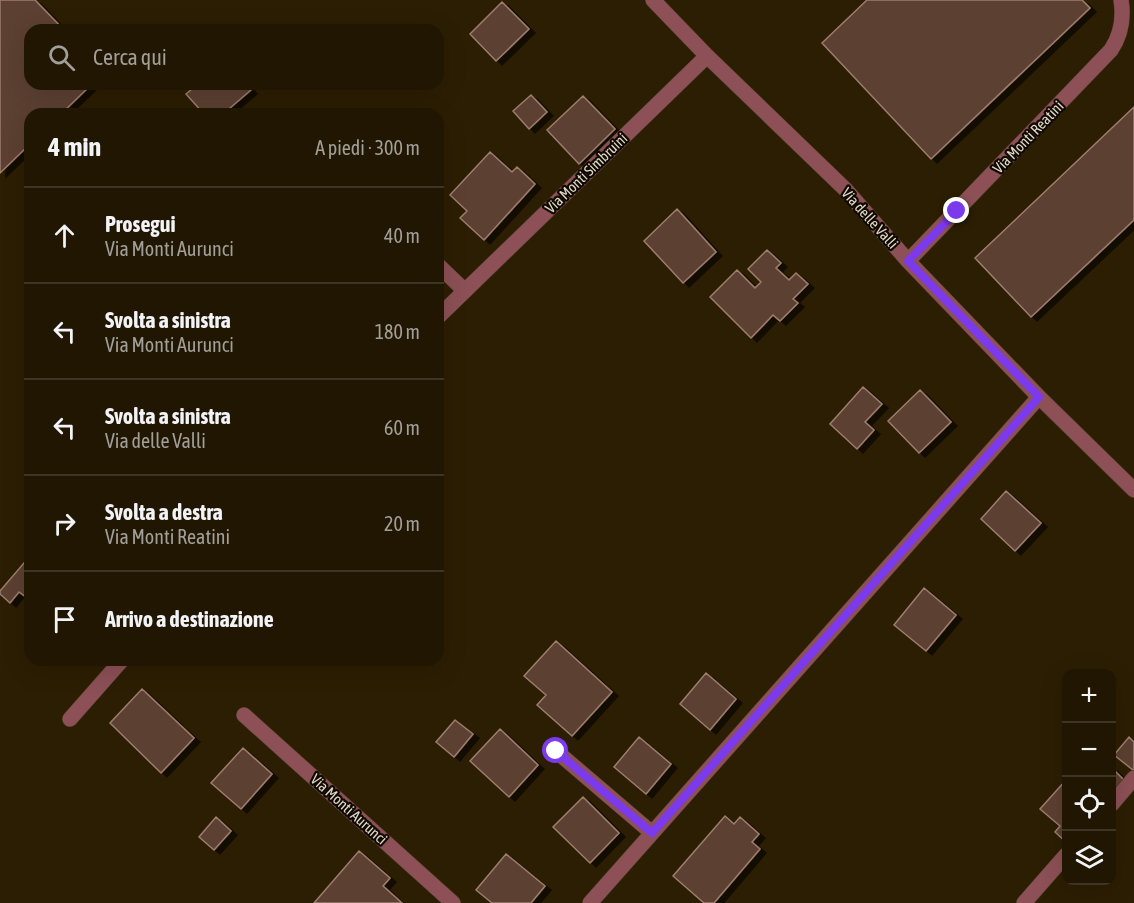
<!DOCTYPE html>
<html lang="it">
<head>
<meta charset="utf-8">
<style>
  :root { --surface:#211602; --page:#291f0c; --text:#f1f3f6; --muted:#a29f99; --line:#3e3524 }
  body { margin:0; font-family:"Asap Condensed",sans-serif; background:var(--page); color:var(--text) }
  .controls { position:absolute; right:18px; bottom:18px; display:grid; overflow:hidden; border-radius:12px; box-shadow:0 6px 24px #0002 }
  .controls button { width:54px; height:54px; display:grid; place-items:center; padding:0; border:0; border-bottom:2px solid var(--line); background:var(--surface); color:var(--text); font:30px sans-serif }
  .stop { position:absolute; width:18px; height:18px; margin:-14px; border:4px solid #7c3aed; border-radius:50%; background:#fff }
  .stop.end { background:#7c3aed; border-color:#fff; box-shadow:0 2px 6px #0008 }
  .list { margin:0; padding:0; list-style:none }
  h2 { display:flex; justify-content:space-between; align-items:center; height:78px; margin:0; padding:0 24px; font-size:26px }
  h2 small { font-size:20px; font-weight:400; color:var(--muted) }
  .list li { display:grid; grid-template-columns:39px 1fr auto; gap:18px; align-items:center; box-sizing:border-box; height:96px; padding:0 24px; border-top:2px solid var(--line) }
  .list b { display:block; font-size:22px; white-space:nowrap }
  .list p { margin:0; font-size:20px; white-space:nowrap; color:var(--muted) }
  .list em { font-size:20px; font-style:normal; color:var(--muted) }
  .icon { flex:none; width:33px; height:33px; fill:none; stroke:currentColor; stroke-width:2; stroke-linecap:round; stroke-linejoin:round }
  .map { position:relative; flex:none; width:1134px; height:903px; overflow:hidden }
  .search { position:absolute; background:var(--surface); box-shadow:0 6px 24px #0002; left:24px; top:24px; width:420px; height:66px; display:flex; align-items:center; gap:15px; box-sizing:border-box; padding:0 21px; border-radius:18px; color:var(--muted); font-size:22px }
  .panel { position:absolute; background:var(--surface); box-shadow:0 6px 24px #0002; left:24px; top:108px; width:420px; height:558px; border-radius:18px }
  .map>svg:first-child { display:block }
  .building { fill:#5c3f31; stroke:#9d7d6d; stroke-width:1.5; filter:url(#shadow) }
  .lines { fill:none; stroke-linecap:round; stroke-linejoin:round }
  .minor-casing { stroke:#493c23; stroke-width:16 }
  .minor { stroke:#8c5056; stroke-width:15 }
  .route { stroke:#7c3aed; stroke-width:8 }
  .labels { text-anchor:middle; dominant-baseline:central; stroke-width:4.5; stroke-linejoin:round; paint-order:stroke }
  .street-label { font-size:15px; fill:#e1d9c9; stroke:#0f0902 }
</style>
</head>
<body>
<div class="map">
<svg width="1134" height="903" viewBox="0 0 1134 903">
  <defs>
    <filter id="shadow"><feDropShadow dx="6" dy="4" stdDeviation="0" flood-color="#0009"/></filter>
  </defs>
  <rect width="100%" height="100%" fill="#2c1e03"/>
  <path class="building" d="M0,0H35L64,30H30V84H92L61,114H30V144L0,173Z
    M867,0H1082L1090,8L931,159L822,43Z
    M502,2L529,29L496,61L470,34Z
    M198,84H246L251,90L223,114H204L186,94Z
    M531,95L547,112L529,129L513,111Z
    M583,96L615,129L579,164L547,130Z
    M1134,107V220L1031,317L975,258Z
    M490,152L512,172L517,167L535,184L484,240L460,218L467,211L450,195Z
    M677,209L716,252L683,283L644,241Z
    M767,250L781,263L776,268L789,280L796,273L808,284L793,299L798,303L780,321L773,315L751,338L710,297L737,270L755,288L761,282L748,269Z
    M863,387L882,404L865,422L874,430L857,449L830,424Z
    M920,390L951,422L919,453L888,421Z
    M1006,491L1041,523L1015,551L981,519Z
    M30,556V600L19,592L10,603L0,594V591Z
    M924,588L956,615L926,651L894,625Z
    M556,641L612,692L572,736L537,705L546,695L524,676Z
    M706,673L736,699L710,730L680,704Z
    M142,689L194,738L161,773L110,723Z
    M455,720L473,734L454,757L436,742Z
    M500,729L538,765L509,797L470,761Z
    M639,737L671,764L646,794L614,767Z
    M1129,737L1134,742V769L1133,770L1114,755Z
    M243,748L272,774L241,809L211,783Z
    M1112,768L1125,781L1112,796Z
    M1066,780V842L1055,832L1060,826L1040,809Z
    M583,797L619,833L590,863L553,827Z
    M725,816L734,824L740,817L759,834L752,842L760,849L714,903H704L673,876Z
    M216,817L231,831L214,850L199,837Z
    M359,851L390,878L383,886L402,903H314Z
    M506,854L545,886L531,903H492L476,890Z"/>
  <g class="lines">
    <g class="minor-casing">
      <path id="minor" d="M653,0L707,56L846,190L908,261L1039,397L1134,490
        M908,261L1111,50C1121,35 1124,18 1121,0
        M438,265L465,291
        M438,317L707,56
        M244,715L453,903
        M70,719L122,660
        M556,751L652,833
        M1112,804L1134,778
        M590,903L1039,397
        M1024,903L1066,855"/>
    </g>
    <use href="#minor" class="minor"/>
  </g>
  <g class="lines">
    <path class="route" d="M556,751L652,833L1039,397L908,261L957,211"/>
  </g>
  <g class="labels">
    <g class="street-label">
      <text transform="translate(1028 137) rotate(-46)">Via Monti Reatini</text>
      <text transform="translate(586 173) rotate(-44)">Via Monti Simbruini</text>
      <text transform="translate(870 218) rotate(48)">Via delle Valli</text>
      <text transform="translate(349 809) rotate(42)">Via Monti Aurunci</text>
    </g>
  </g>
</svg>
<div class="controls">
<button>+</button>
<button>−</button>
<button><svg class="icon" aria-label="locate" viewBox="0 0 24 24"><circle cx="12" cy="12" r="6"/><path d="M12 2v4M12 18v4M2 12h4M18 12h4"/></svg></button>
<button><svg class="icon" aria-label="layers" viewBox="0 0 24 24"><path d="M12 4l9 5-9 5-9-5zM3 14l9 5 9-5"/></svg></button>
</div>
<div class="stop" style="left:556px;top:751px"></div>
<div class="stop end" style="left:957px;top:211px"></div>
<div class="search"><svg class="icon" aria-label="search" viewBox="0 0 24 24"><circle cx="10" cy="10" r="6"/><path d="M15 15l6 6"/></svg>Cerca qui</div>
<section class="panel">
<h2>4 min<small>A piedi · 300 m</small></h2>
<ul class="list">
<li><svg class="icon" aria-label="ahead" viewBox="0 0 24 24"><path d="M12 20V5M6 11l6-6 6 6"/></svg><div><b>Prosegui</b><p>Via Monti Aurunci</p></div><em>40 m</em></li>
<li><svg class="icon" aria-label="left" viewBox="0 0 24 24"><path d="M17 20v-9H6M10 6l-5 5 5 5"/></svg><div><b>Svolta a sinistra</b><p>Via Monti Aurunci</p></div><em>180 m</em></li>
<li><svg class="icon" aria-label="left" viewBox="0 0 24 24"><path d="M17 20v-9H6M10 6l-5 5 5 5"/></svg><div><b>Svolta a sinistra</b><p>Via delle Valli</p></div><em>60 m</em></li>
<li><svg class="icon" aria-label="right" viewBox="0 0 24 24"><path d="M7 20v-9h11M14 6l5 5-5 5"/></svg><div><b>Svolta a destra</b><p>Via Monti Reatini</p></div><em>20 m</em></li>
<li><svg class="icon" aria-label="arrive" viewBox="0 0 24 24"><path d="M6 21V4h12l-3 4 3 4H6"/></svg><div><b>Arrivo a destinazione</b></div></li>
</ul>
</section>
</div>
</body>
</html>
